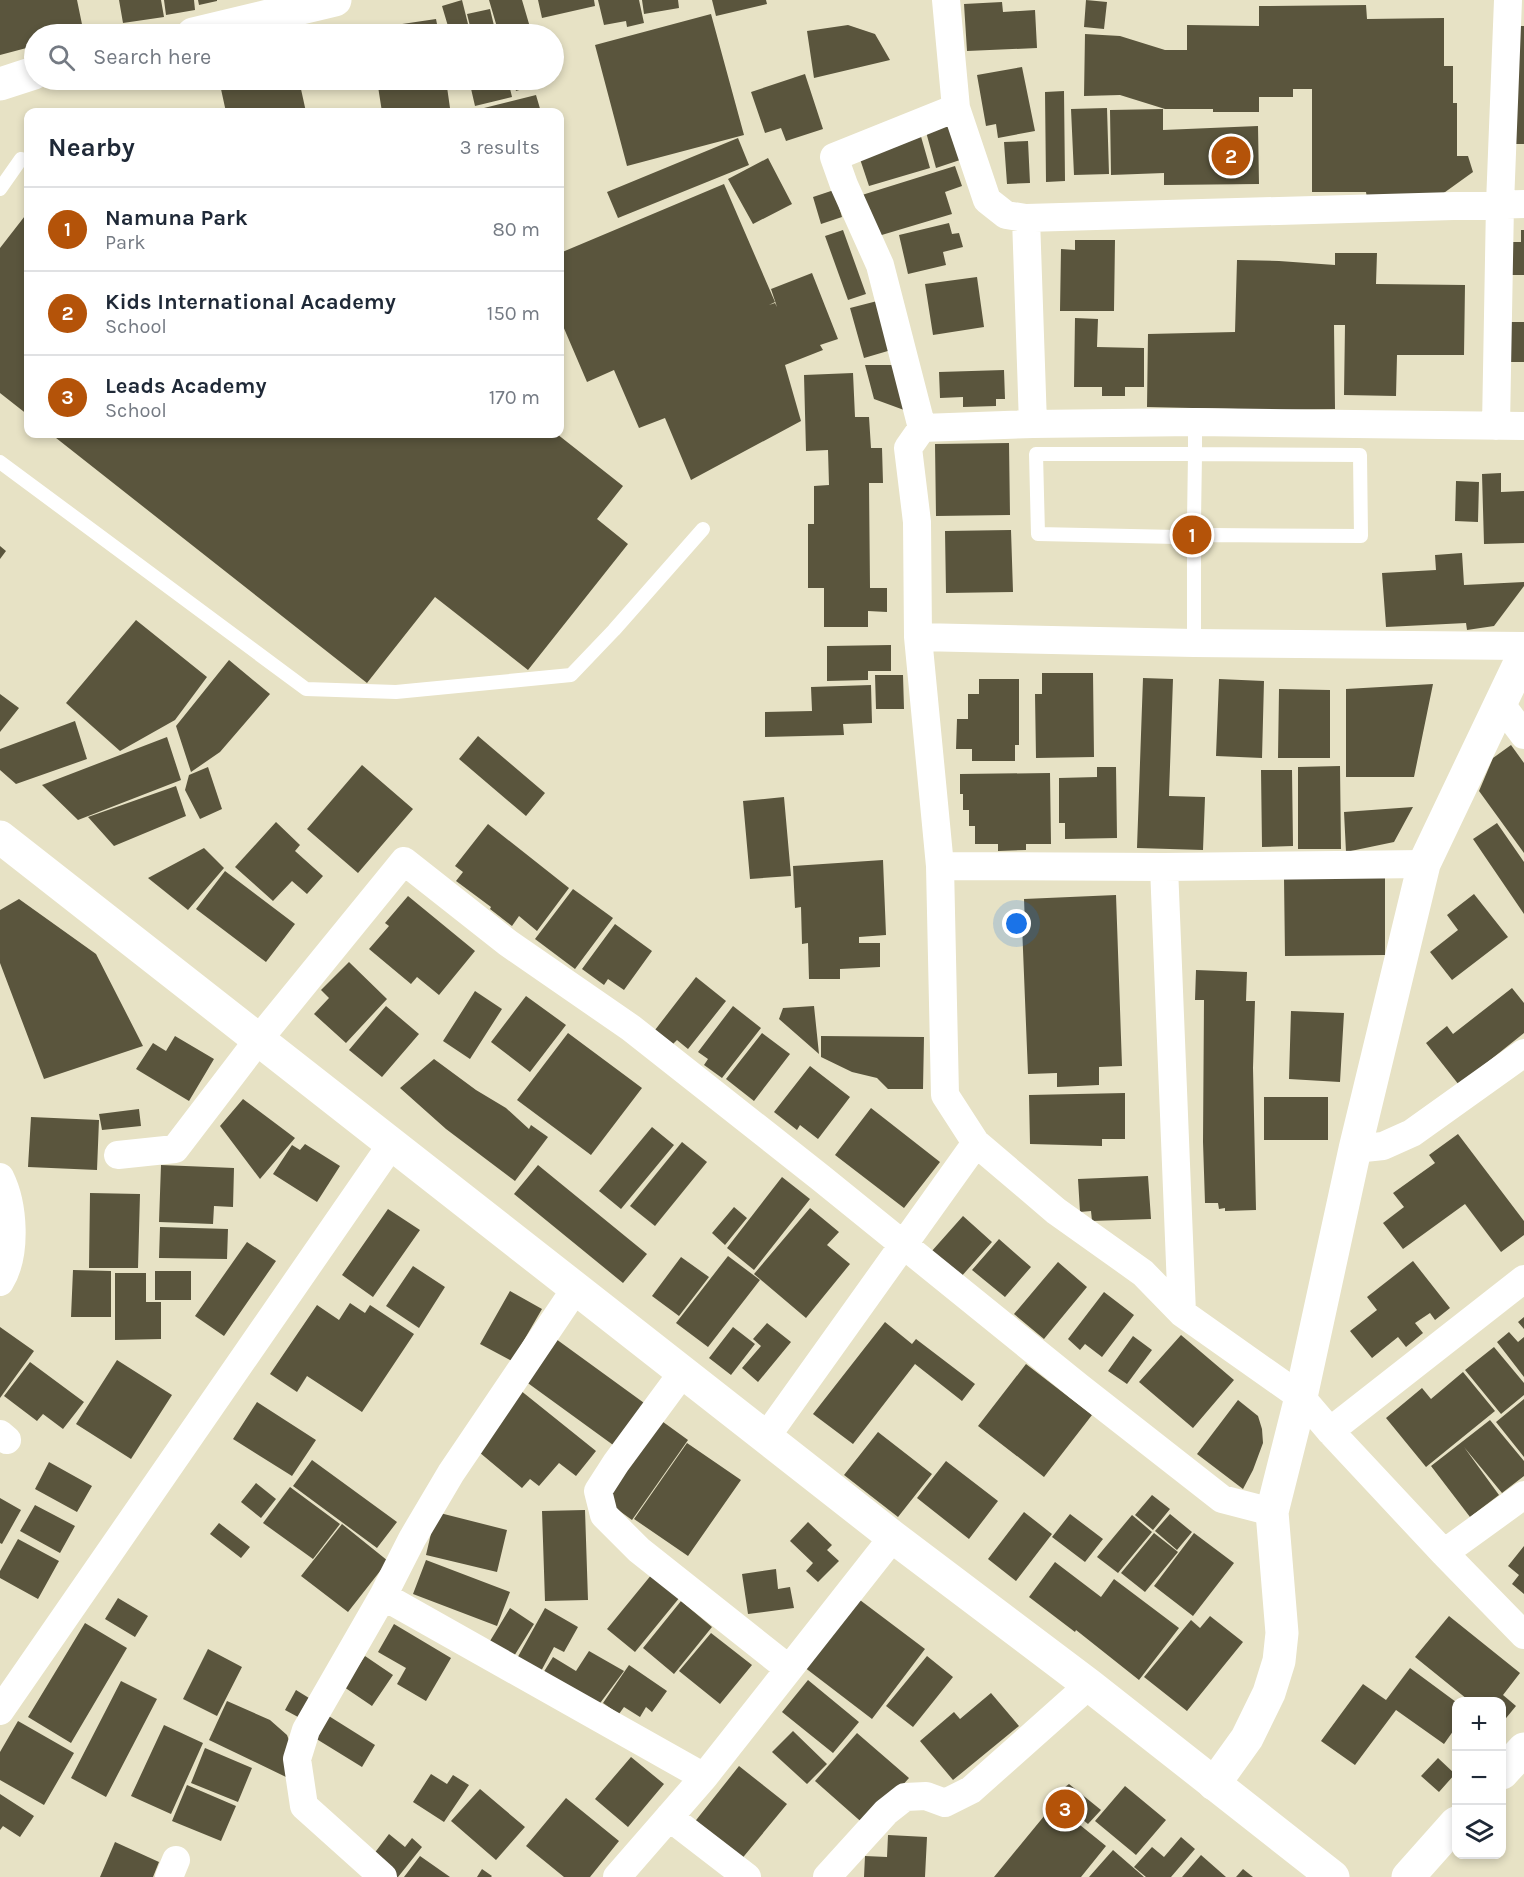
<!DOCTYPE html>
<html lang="en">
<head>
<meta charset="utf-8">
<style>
  :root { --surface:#fff; --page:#f6f6f7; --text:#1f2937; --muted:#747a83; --line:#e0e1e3; --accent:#b45309 }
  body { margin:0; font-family:Karla,sans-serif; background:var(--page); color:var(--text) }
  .controls { position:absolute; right:18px; bottom:18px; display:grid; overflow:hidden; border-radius:12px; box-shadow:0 3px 9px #0003 }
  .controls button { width:54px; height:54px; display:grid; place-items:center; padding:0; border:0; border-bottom:2px solid var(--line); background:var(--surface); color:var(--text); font:30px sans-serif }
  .you { position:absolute; left:1017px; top:924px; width:21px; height:21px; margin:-15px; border:4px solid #fff; border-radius:50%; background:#1a73e8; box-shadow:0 0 0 9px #1a73e833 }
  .badge { display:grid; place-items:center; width:39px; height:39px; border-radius:50%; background:var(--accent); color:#fff; font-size:20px; font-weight:700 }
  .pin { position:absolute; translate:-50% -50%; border:3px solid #fff; box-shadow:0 2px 6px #0006 }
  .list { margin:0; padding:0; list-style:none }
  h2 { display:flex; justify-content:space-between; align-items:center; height:78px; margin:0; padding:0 24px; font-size:26px }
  h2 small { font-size:20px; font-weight:400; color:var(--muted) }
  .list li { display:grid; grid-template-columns:39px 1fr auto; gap:18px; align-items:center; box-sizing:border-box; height:84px; padding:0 24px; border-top:2px solid var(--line) }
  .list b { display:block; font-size:22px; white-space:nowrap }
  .list p { margin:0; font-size:20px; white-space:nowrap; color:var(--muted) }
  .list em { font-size:20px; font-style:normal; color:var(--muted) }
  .icon { flex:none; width:33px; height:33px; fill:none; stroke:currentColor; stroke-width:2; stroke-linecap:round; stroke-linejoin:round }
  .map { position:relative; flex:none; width:1524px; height:1877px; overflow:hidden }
  .search { position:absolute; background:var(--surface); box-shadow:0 3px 9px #0003; left:24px; top:24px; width:540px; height:66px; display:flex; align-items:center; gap:15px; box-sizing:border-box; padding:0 21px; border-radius:33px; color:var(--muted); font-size:22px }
  .panel { position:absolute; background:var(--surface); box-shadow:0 3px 9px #0003; left:24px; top:108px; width:540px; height:330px; border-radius:12px }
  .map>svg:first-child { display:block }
  .building { fill:#5a553d }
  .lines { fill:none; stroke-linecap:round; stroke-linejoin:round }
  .service { stroke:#fff; stroke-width:14 }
  .minor { stroke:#fff; stroke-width:28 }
  .tertiary { stroke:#fff; stroke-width:33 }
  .secondary { stroke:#fff; stroke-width:33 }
  .primary { stroke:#fff; stroke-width:33 }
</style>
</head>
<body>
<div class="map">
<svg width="1524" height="1877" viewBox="0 0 1524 1877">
  <rect width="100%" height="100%" fill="#e7e2c5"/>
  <path class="building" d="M0,0H77L84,34H34V46L0,55Z
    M119,0H161L164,17L123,23Z
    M164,0H194L195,10L166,15Z
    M198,0H217V1L199,5Z
    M462,0L469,28L450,33L442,6Z
    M489,0H522L532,34H499Z
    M538,0H594L595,6L542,18Z
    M598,0H639L644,23L627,27L626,21L604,25Z
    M642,0H678L679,8L644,14Z
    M712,0H766L767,4L716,16Z
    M1086,0L1107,2L1104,29L1084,27Z
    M1002,2L1003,12L1035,10L1037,48L967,51L964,4Z
    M1366,5L1367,19L1444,18V66H1453V103H1457V156H1468L1473,172L1441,195L1368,204L1366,192H1312V89H1293V97H1259V112H1213V109H1165L1120,95L1084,96L1085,34L1120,36L1165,50H1187V25L1259,26V6Z
    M490,9L496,34H472L467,14Z
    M711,14L744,135L627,166L595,45Z
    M436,19L439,34H349L348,32Z
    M848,25L875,34L890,60L814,78L807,31Z
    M1514,26H1524V144H1512Z
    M1022,67L1035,131L998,138L996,124L986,126L977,75Z
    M805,74L823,129L786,141L781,128L765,133L751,92Z
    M219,80H299L306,112H226Z
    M377,80H446L450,108L422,112H382Z
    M469,80H508L512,97L475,106Z
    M513,80H545L546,82L516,91Z
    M1064,91L1065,181L1046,182L1045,92Z
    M536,95L541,112H481L480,109Z
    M1107,108L1109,174L1074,175L1071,109Z
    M1163,109V130L1258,126L1259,184L1164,185V173L1111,175L1110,110Z
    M949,125L960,160L936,168L926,132Z
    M920,133L930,168L869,186L858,153Z
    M738,138L749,165L618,218L607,192Z
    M1028,141L1030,183L1007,184L1004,142Z
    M768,158L792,204L753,224L728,179Z
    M955,166L962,186L945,192L952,214L875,237L862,195Z
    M724,184L775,302L769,305L775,303L777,307L771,289L812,273L838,339L820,345L823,350L785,365L801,421L691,480L665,418L639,428L614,370L587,382L560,319V253Z
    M834,190L842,217L821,224L813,197Z
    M28,212V415L0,393V248Z
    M949,223L952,234L959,233L963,247L943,252L946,265L908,274L899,235Z
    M843,230L866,294L848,300L825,236Z
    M1521,230H1524V275H1509L1510,242H1521Z
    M1075,240H1115L1114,311H1060L1061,249L1075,250Z
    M1335,253H1377L1376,284L1465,285L1464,355H1397L1396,396L1344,395L1345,325H1334L1335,409L1278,410L1147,407L1148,334L1235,332L1237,260L1279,261L1335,265Z
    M977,277L984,327L933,335L925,284Z
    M885,299L898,348L864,358L850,308Z
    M1075,318L1098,319L1097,347L1144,348V387H1125V396H1102V387H1074Z
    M1507,322H1524V362H1508Z
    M865,365H898L904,410L874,399Z
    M1004,370L1005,399H996V406L963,407V397L940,398L939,372Z
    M853,373L855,417H869L871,448H882L883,483H869L870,588H887V612L868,611V627H824V588H808V524H814V486L829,485L828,450L806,451L804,375Z
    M51,434H557L623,486L597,519L628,544L528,670L435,597L367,683Z
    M1009,443L1010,515L936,516L935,444Z
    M1501,473V492L1524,491V543L1484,544L1482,474Z
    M1456,481L1479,482L1478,522L1455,521Z
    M1011,530L1013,592L946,593L945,531Z
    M0,546L6,551L0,559Z
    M1462,553L1464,585L1524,582V586L1494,626L1467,630L1466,623L1386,627L1382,573L1436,570L1435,555Z
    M136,620L207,677L175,720L120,751L66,703Z
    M891,645V671H868V680L827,681V646Z
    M229,660L270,694L220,752L191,772L176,726Z
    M1042,673H1093L1094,757L1036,758L1035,694H1042Z
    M875,675H903L904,709H876Z
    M1143,678L1173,679L1169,796L1205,797L1203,850L1137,848Z
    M979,679H1019V745H1015V761H972V749H956L957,719H968V694H979Z
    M1219,679L1264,681L1262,758L1216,756Z
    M1433,684L1414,777H1346V689Z
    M871,685L872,723L843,724L844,735L765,737V712L812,711L811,687Z
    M1279,689L1330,690V758H1278Z
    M0,694L19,708L0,732Z
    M75,721L87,759L16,784L0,770V749Z
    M478,736L545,793L526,816L459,759Z
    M167,737L181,780L78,820L42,785Z
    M1511,745L1524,763V853L1479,791L1493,758Z
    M362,765L413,809L358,873L307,829Z
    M1340,766L1341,849H1298V767Z
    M208,767L222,809L200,819L185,790L189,775Z
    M1097,767H1116L1117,838L1065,839V823H1059V778L1097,777Z
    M1261,770H1292L1293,846L1262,847Z
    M1050,773L1051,844H1026V850L998,851V844H975V826H969V810H963V794H960V774Z
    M176,786L186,816L114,846L88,817Z
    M784,797L791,876L750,879L743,801Z
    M1413,807L1394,842L1346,852L1344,812Z
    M276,822L300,845L295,851L323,876L307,894L292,881L273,901L235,867Z
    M1497,823L1524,862V914L1473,839Z
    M488,824L569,888L537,931L519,916L512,926L490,909L491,907L456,881L463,872L455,866Z
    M204,848L224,868L188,910L148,878Z
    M883,860L886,935L859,937V943H880V967L840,969V979H809L808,943L802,944L801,907L795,908L793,866Z
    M225,871L295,924L266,962L196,909Z
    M1284,878H1385V955L1285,956Z
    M573,889L613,918L575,969L535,939Z
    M1474,894L1508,937L1452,980L1430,952L1458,930L1447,915Z
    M1116,895L1122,1066L1099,1067V1085L1057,1087V1073L1028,1074L1022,925H1025L1024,899Z
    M408,896L475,951L439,995L417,977L411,984L369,949L389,926L385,923Z
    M19,899L96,954L143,1046L44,1079L0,963V910Z
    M615,924L652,951L624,990L608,979L604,985L582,969Z
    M349,962L387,999L346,1043L314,1014L329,998L321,990Z
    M1196,970L1247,972L1246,1001H1255L1253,1068L1256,1210L1225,1211V1208L1219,1209L1218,1203H1205L1203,1142L1204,1000H1195Z
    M696,977L726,1001L688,1049L677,1040L673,1044L655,1030Z
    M1512,988L1524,1003V1033L1459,1085L1426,1043L1447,1026L1453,1034Z
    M475,991L502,1009L470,1059L443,1041Z
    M526,996L566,1025L530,1072L491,1042Z
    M386,1006L419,1034L382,1077L349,1050Z
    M733,1006L761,1028L722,1078L704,1065L708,1059L698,1052Z
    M814,1006L819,1054L779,1019L783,1008Z
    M1291,1011L1344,1013L1340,1082L1289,1079Z
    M568,1033L642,1088L591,1155L517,1100Z
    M762,1033L790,1054L754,1101L726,1079Z
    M175,1036L214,1059L189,1101L136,1069L153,1043L166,1051Z
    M821,1036L924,1037L923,1089H888L877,1078L852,1072L821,1057Z
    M434,1059L476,1090L506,1108L529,1129L531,1125L548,1137L515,1181L446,1129L400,1088Z
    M810,1066L850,1097L818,1139L800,1125L797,1130L774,1112Z
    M1125,1093V1139H1102V1146L1030,1144L1029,1095Z
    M1264,1097H1328V1140H1264Z
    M243,1099L295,1138L260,1179L220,1126Z
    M871,1108L940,1162L904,1208L835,1155Z
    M139,1109L141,1126L102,1130L99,1114Z
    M31,1117L99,1120L97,1170L28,1167Z
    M652,1127L674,1145L621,1209L599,1191Z
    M1458,1134L1524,1221V1235L1501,1252L1465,1204L1403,1249L1383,1223L1404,1207L1393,1193L1435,1163L1429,1155Z
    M682,1142L707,1162L655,1226L630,1206Z
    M305,1144L340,1166L317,1202L273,1174L292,1145L300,1150Z
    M161,1165L234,1168L233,1207L214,1206L213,1224L159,1222Z
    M538,1165L647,1254L623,1283L514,1194Z
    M1148,1176L1151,1219L1092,1221L1091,1211L1080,1212L1078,1179Z
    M782,1177L810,1199L754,1270L727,1248Z
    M90,1193L140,1194L138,1268H89Z
    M734,1207L747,1218L725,1245L712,1233Z
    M810,1208L839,1232L827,1245L850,1264L806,1318L754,1274Z
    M388,1209L420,1230L373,1297L342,1275Z
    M963,1216L992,1242L960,1278L931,1252Z
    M160,1227L228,1229L227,1259L159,1258Z
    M999,1239L1031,1267L1005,1297L972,1270Z
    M247,1242L276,1261L224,1336L195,1316Z
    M728,1256L760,1280L708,1347L676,1323Z
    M681,1257L709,1277L679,1316L652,1296Z
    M1413,1261L1450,1308L1435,1320L1430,1313L1415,1323L1423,1333L1406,1347L1398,1337L1372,1358L1350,1331L1377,1310L1367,1297Z
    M1058,1262L1087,1287L1044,1339L1014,1314Z
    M413,1266L445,1287L419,1328L386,1306Z
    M73,1270L111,1271V1317H71Z
    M155,1271H191V1300H155Z
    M115,1273H146V1302H161V1339L115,1340Z
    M510,1291L542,1309L512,1361L480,1344Z
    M1104,1292L1134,1315L1102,1357L1085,1344L1080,1350L1068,1339Z
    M350,1303L365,1313L370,1305L414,1334L362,1412L307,1376L297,1392L270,1374L317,1305L339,1320Z
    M1524,1317V1329L1518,1322Z
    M885,1322L912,1344L916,1339L975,1384L962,1401L915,1364L853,1444L813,1414Z
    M767,1323L791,1342L758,1382L742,1368L761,1346L753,1339Z
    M0,1327L34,1351L0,1398Z
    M733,1327L755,1344L731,1375L709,1358Z
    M1509,1332L1518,1342L1524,1337V1377L1497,1342Z
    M1181,1335L1234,1380L1193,1428L1139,1382Z
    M1133,1336L1152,1350L1127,1384L1108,1371Z
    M556,1339L651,1408L620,1450L525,1381Z
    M1494,1347L1524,1383V1395L1501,1414L1465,1370Z
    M117,1360L172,1395L131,1459L76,1424Z
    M30,1362L84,1402L63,1429L43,1414L37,1421L4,1396Z
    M1026,1364L1092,1415L1044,1477L978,1426Z
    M1463,1372L1495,1411L1426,1467L1386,1418L1422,1388L1431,1399Z
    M520,1390L596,1451L576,1476L559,1463L539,1486L530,1479L522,1488L473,1447Z
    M1524,1399V1457L1496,1422Z
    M1238,1400L1258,1416L1262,1429L1263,1443L1253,1470L1243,1489L1197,1454Z
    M257,1402L316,1440L292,1476L233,1439Z
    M659,1419L688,1440L632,1520L603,1499Z
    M1490,1420L1524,1461V1476L1502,1493L1464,1447L1499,1495L1470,1517L1431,1466Z
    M878,1432L932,1474L898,1517L844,1475Z
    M687,1443L741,1480L688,1556L634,1519Z
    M312,1460L397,1522L377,1548L293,1486Z
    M946,1461L998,1501L969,1539L917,1498Z
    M49,1462L92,1486L77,1512L35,1489Z
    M256,1483L276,1499L261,1518L241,1502Z
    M290,1487L340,1524L313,1559L263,1523Z
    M1152,1495L1170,1509L1153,1530L1135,1515Z
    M0,1498L21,1510L2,1544L0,1543Z
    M35,1505L75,1526L60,1553L20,1531Z
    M585,1510L588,1600L545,1601L542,1511Z
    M436,1512L507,1530L497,1572L426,1555Z
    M1024,1512L1052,1534L1016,1581L988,1559Z
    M1070,1514L1103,1539L1085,1562L1052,1537Z
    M1170,1514L1192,1532L1177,1550L1155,1531Z
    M1132,1515L1152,1532L1118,1573L1097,1557Z
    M808,1522L832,1545L827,1550L839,1561L818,1582L806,1571L813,1563L790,1541Z
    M219,1523L250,1547L241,1558L210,1534Z
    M342,1524L388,1561L348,1612L301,1576Z
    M1154,1533L1178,1552L1145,1592L1121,1573Z
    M1194,1533L1234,1563L1193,1616L1154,1586Z
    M18,1539L59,1561L38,1599L0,1578V1571Z
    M1524,1546V1594L1512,1584L1519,1575L1508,1566Z
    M426,1560L510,1592L497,1626L413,1594Z
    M1055,1562L1101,1597L1114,1579L1179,1628L1139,1680L1076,1630L1075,1632L1029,1597Z
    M776,1569L778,1589L790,1587L794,1608L748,1614L742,1574Z
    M652,1574L680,1597L635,1652L607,1629Z
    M856,1597L925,1649L872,1719L804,1667Z
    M118,1598L148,1616L135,1637L105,1619Z
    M681,1601L712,1627L674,1674L643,1648Z
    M510,1608L534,1624L511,1661L487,1646Z
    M545,1608L578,1627L564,1652L554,1647L539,1675L515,1662Z
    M1210,1616L1243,1642L1187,1711L1144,1677L1191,1620L1200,1628Z
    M1449,1616L1520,1673L1503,1695L1516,1706L1502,1723V1701H1465L1467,1699L1415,1657Z
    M85,1623L127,1648L71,1743L28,1717Z
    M394,1624L451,1658L426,1701L397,1684L406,1668L378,1652Z
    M711,1633L752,1665L720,1704L679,1671Z
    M208,1649L242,1667L217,1716L183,1699Z
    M589,1651L624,1671L595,1710L540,1678L553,1657L576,1671Z
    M365,1656L393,1675L372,1706L344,1687Z
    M927,1656L953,1677L913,1727L886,1706Z
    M629,1665L667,1691L652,1712L646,1707L640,1717L624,1707L619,1714L603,1703Z
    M1410,1668L1456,1702V1727L1444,1744L1396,1710L1355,1765L1321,1741L1363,1684L1386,1700Z
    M808,1680L859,1722L833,1753L782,1712Z
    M121,1681L157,1699L106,1797L71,1778Z
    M296,1690L309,1698L298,1717L285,1710Z
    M991,1693L1019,1726L953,1780L920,1741L954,1712L960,1719Z
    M227,1701L270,1720L287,1735L294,1754L286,1777L209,1740Z
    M324,1713L375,1745L362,1767L310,1735Z
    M18,1721L74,1753L44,1805L0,1780V1752Z
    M164,1725L203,1743L171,1814L131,1796Z
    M793,1731L827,1764L807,1784L772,1752Z
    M857,1733L909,1778L866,1826L815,1781Z
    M205,1748L252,1768L238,1802L191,1783Z
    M631,1757L664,1784L628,1827L595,1799Z
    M1438,1758L1455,1774L1439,1792L1421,1776Z
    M739,1766L787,1804L740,1861L693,1824Z
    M431,1774L447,1784L453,1775L469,1785L444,1822L413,1802Z
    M1069,1784L1101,1810L1088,1824L1053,1796Z
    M187,1785L236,1806L221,1841L172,1821Z
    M1125,1786L1166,1820L1136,1855L1095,1821Z
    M480,1789L525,1827L496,1860L451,1821Z
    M0,1794L34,1816L20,1837L3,1826L0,1830Z
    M566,1798L619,1841L590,1877H564L526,1846Z
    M1054,1804L1106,1846L1081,1877H994Z
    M389,1834L405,1847L412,1838L422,1847L398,1877H393L370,1859Z
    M888,1835L927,1837L925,1877H864L865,1856L887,1857Z
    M1181,1837L1195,1849L1171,1877H1146L1134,1867L1152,1847L1164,1857Z
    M115,1842L159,1862L153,1877H100Z
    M1113,1850L1144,1877H1089Z
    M1201,1855L1226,1877H1182Z
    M420,1856L450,1877H404Z
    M482,1869L492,1876L491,1877H477Z
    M1243,1869L1253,1877H1236Z"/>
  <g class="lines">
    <path class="service" d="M0,189L21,159
      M1036,454H1195L1194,521L1177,537L1038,534Z
      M0,462L306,689L396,692L571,675L614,630L703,529
      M1194,643V551L1210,535L1361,536L1360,455L1195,454V422"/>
    <path class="minor" d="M956,108L987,200L1006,215L1026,218L1033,424
      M1026,218L1524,204
      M1496,426L1500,204L1508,0
      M922,428L880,265L844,185L834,157L956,108L946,0
      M918,637L1194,643L1524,646
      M1500,703L1524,735
      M940,866L1164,867L1424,864
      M1164,867L1182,1313
      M976,1143L1056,1211L1143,1273L1182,1313L1301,1397L1330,1431L1444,1553L1524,1635
      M1355,1149L1383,1146L1412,1133L1524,1053
      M118,1155L175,1149L259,1039L404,861L508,943L631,1028L821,1178L1079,1387L1222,1499L1272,1512
      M0,1177C14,1205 17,1255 0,1282
      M683,1372L616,1463L598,1491L604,1515L639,1550L789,1669
      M1330,1431L1524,1279
      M0,1434L7,1440
      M766,1437L976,1143L945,1095L940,866L918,637L917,522L908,448L922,428L1033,424L1195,422L1524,426
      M1444,1553L1524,1495
      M383,1596L704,1777L893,1537
      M0,1711L391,1145
      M669,1817L747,1877
      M169,1877L176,1860
      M383,1877L304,1806L297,1759L306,1730L383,1596L412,1539L451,1473L576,1288
      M617,1877L704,1777
      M827,1877L886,1812L905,1797L926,1796L945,1803L971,1790L1089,1685"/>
    <path class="tertiary" d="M1502,1773L1524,1749
      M1214,1784L1247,1738L1269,1693L1279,1661L1282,1633L1272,1512L1301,1397L1355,1149L1424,864L1524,654
      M1408,1877L1456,1823"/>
    <path class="secondary" d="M193,34L335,0
      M0,84L34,73"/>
    <path class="primary" d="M0,837L893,1537L1089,1685L1333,1877"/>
  </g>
</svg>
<div class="controls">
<button>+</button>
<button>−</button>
<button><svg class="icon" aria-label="layers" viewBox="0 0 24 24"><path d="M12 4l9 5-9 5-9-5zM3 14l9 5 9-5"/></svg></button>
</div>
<div class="you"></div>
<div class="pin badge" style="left:1192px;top:535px">1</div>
<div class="pin badge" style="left:1231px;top:156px">2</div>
<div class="pin badge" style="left:1065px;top:1809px">3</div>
<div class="search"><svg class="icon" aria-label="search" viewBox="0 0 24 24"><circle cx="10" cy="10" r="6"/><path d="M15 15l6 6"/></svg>Search here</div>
<section class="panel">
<h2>Nearby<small>3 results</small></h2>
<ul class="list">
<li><span class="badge">1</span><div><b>Namuna Park</b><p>Park</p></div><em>80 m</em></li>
<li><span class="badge">2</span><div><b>Kids International Academy</b><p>School</p></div><em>150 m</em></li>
<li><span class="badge">3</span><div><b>Leads Academy</b><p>School</p></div><em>170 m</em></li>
</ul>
</section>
</div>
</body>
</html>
